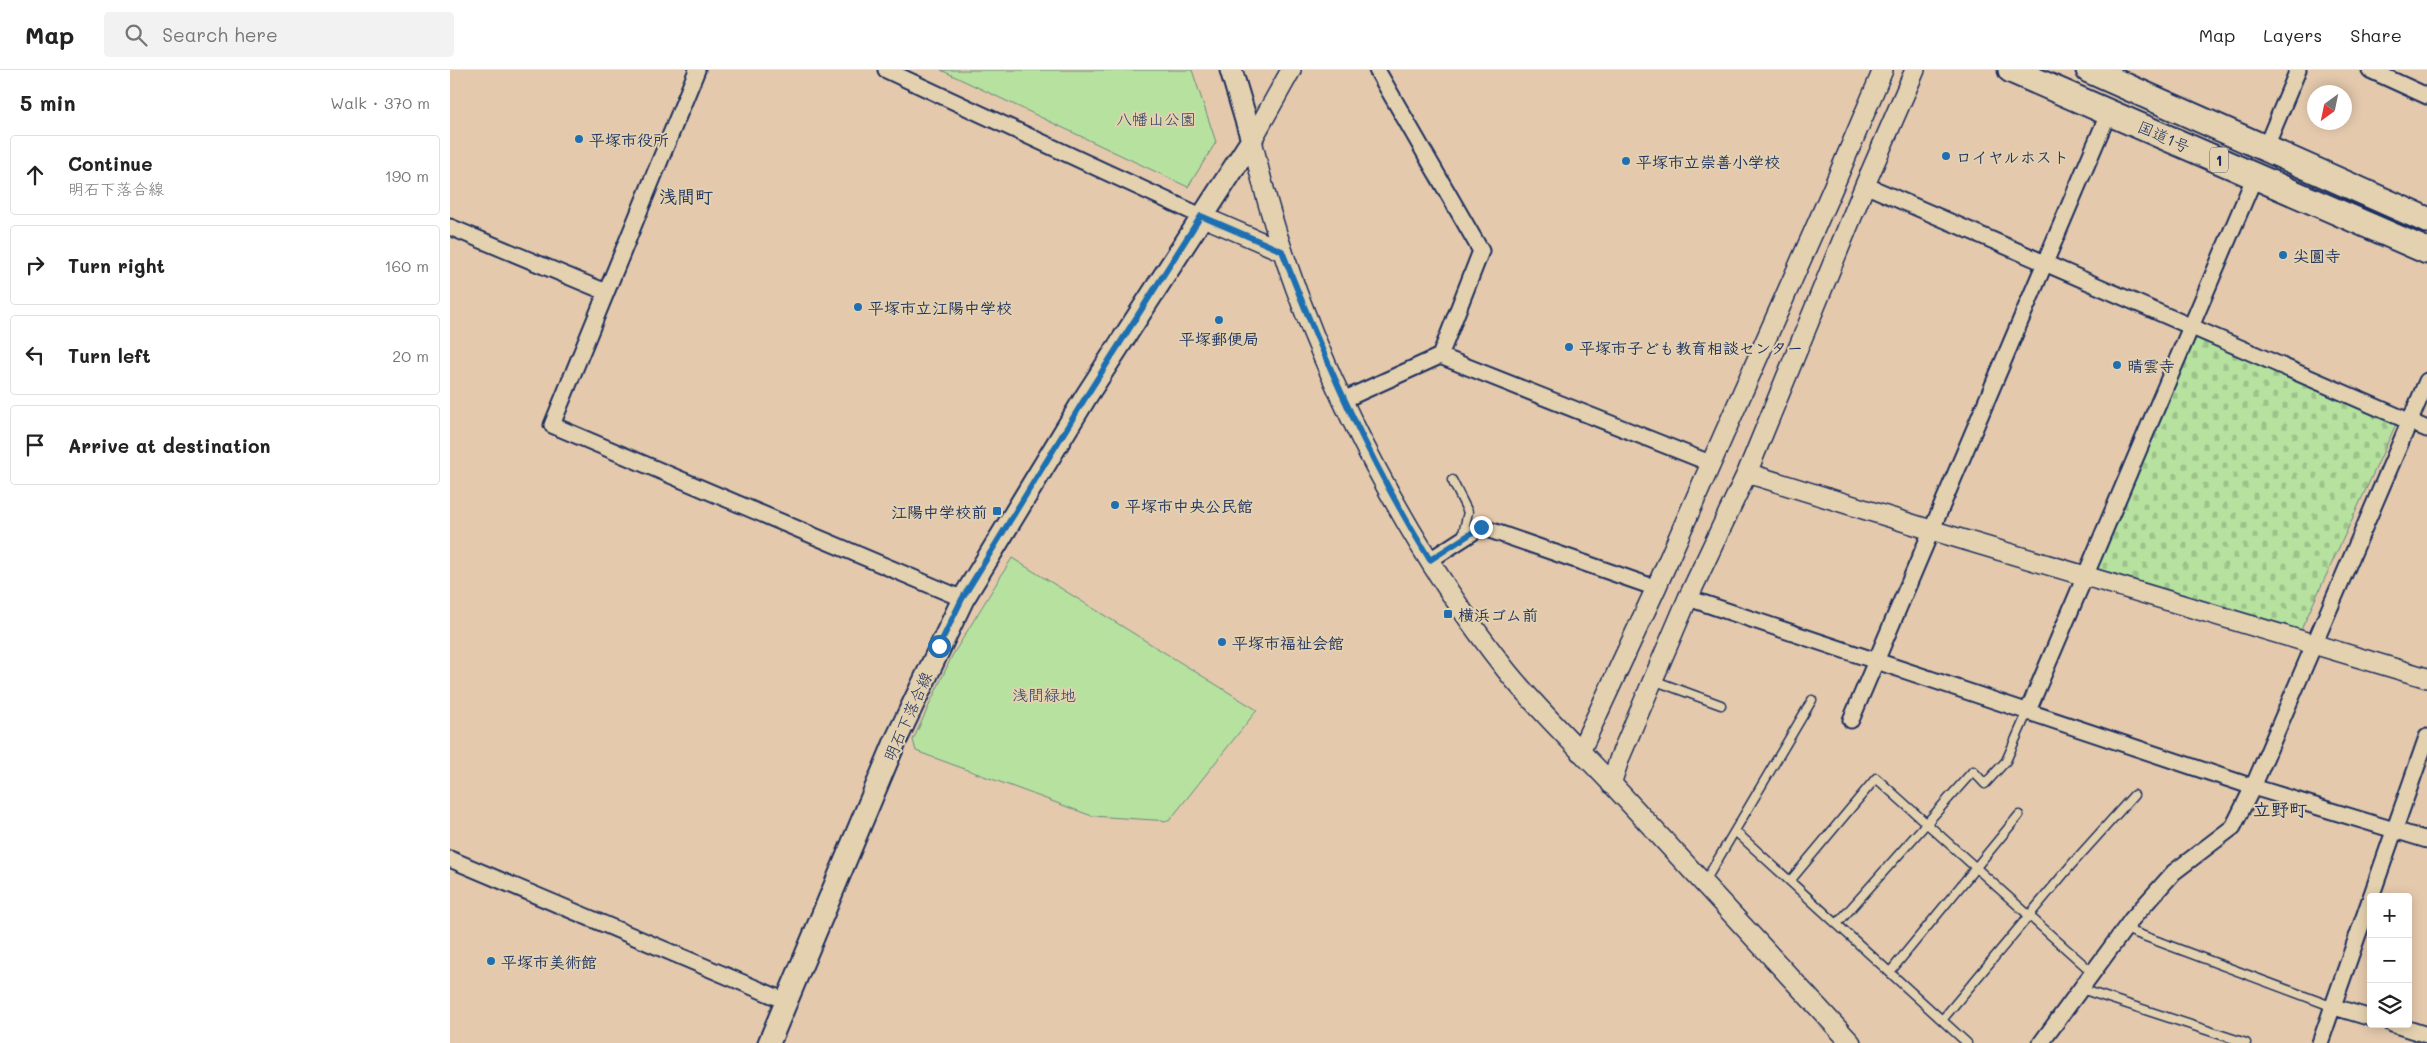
<!DOCTYPE html>
<html lang="en">
<head>
<meta charset="utf-8">
<style>
  :root { --surface:#fff; --page:#f2f2f2; --text:#222; --muted:#767676; --line:#e0e0e0 }
  body { margin:0; font-family:Mali,"Klee One",sans-serif; background:var(--page); color:var(--text) }
  .controls { position:absolute; right:15px; bottom:15px; display:grid; overflow:hidden; border-radius:5px; box-shadow:0 2px 12px #0003 }
  .controls button { width:45px; height:45px; display:grid; place-items:center; padding:0; border:0; border-bottom:1px solid var(--line); background:var(--surface); color:var(--text); font:25px sans-serif }
  .compass { position:absolute; left:1857px; top:15px; width:45px; height:45px; border-radius:50%; background:var(--surface); box-shadow:0 2px 12px #0003; rotate:213deg }
  .stop { position:absolute; width:15px; height:15px; margin:-11px; border:4px solid #1f6fb2; border-radius:50%; background:#fff }
  .stop.end { background:#1f6fb2; border-color:#fff; box-shadow:0 1px 5px #0008 }
  .list { margin:0; padding:0; list-style:none }
  h2 { display:flex; justify-content:space-between; align-items:center; height:65px; margin:0; padding:0 20px; font-size:21px }
  h2 small { font-size:16px; font-weight:400; color:var(--muted) }
  .list li { display:grid; grid-template-columns:32px 1fr auto; gap:15px; align-items:center; box-sizing:border-box; height:80px; margin:0 10px 10px; padding:0 10px; border:1px solid var(--line); border-radius:5px }
  .list b { display:block; font-size:19px; white-space:nowrap }
  .list p { margin:0; font-size:16px; white-space:nowrap; color:var(--muted) }
  .list em { font-size:16px; font-style:normal; color:var(--muted) }
  .icon { flex:none; width:28px; height:28px; fill:none; stroke:currentColor; stroke-width:2; stroke-linecap:round; stroke-linejoin:round }
  .map { position:relative; flex:none; width:1977px; height:973px; overflow:hidden }
  header { display:flex; align-items:center; gap:30px; box-sizing:border-box; height:70px; padding:0 25px; background:var(--surface); border-bottom:1px solid var(--line) }
  header strong { font-size:24px }
  nav { display:flex; gap:28px; margin-inline-start:auto; font-size:18px }
  .search { width:350px; height:45px; background:var(--page); display:flex; align-items:center; gap:12px; box-sizing:border-box; padding:0 18px; border-radius:5px; color:var(--muted); font-size:19px }
  main { display:flex }
  aside { flex:1; background:var(--surface) }
  .map>svg:first-child { display:block }
  .green { fill:#b6e19e; stroke:#68887e }
  .cemetery { fill:url(#cemetery-stones); stroke:#68887e }
  .lines { fill:none; stroke-linecap:round; stroke-linejoin:round }
  .service-casing { stroke:#1b2f5e; stroke-width:11 }
  .minor-casing { stroke:#1b2f5e; stroke-width:19 }
  .tertiary-casing { stroke:#1b2f5e; stroke-width:22 }
  .secondary-casing { stroke:#1b2f5e; stroke-width:25 }
  .trunk-casing { stroke:#1b2f5e; stroke-width:29 }
  .service { stroke:#e4d1af; stroke-width:8 }
  .minor { stroke:#e4d1af; stroke-width:15 }
  .tertiary { stroke:#e4d1af; stroke-width:19 }
  .secondary { stroke:#e4d1af; stroke-width:21 }
  .trunk { stroke:#e4d1af; stroke-width:25 }
  .route { stroke:#1f6fb2; stroke-width:6 }
  .poi-dot { fill:#1f6fb2; stroke:#e4d1af; stroke-width:2 }
  .labels { text-anchor:middle; dominant-baseline:central; stroke-width:4; stroke-linejoin:round; paint-order:stroke }
  .shield { fill:#e4d1af; stroke:#576076; stroke-width:1 }
  .shield-label { font-size:15px; font-weight:bold; fill:#1b2f5e }
  .park-label { font-size:16px; fill:#2a4164; stroke:#e4d1af }
  .street-label { font-size:16px; fill:#1b2f5e; stroke:#e4d1af }
  .poi-label { font-size:16px; font-weight:bold; fill:#1b2f5e; stroke:#e4d1af; text-anchor:start }
  .neighbourhood-label { font-size:18px; font-weight:bold; fill:#1b2f5e; stroke:#e4d1af }
</style>
</head>
<body>
<header>
<strong>Map</strong>
<div class="search"><svg class="icon" aria-label="search" viewBox="0 0 24 24"><circle cx="10" cy="10" r="6"/><path d="M15 15l6 6"/></svg>Search here</div>
<nav><a>Map</a><a>Layers</a><a>Share</a></nav>
</header>
<main>
<aside>
<h2>5 min<small>Walk · 370 m</small></h2>
<ul class="list">
<li><svg class="icon" aria-label="ahead" viewBox="0 0 24 24"><path d="M12 20V5M6 11l6-6 6 6"/></svg><div><b>Continue</b><p>明石下落合線</p></div><em>190 m</em></li>
<li><svg class="icon" aria-label="right" viewBox="0 0 24 24"><path d="M7 20v-9h11M14 6l5 5-5 5"/></svg><div><b>Turn right</b></div><em>160 m</em></li>
<li><svg class="icon" aria-label="left" viewBox="0 0 24 24"><path d="M17 20v-9H6M10 6l-5 5 5 5"/></svg><div><b>Turn left</b></div><em>20 m</em></li>
<li><svg class="icon" aria-label="arrive" viewBox="0 0 24 24"><path d="M6 21V4h12l-3 4 3 4H6"/></svg><div><b>Arrive at destination</b></div></li>
</ul>
</aside>
<div class="map">
<svg width="1977" height="973" viewBox="0 0 1977 973">
  <defs>
    <pattern id="cemetery-stones" width="16" height="16" patternUnits="userSpaceOnUse" patternTransform="scale(1.25)"><rect width="16" height="16" fill="#b6e19e"/><path d="M2 7V4a2 2 0 0 1 4 0v3zM10 15v-3a2 2 0 0 1 4 0v3z" fill="#9cc18a"/></pattern>
  </defs>
  <rect width="100%" height="100%" fill="#e4c9ad"/>
  <filter id="ink" filterUnits="userSpaceOnUse"><feTurbulence type="fractalNoise" baseFrequency=".02" numOctaves="2"/><feDisplacementMap in="SourceGraphic" scale="10" xChannelSelector="R" yChannelSelector="G"/><feConvolveMatrix kernelMatrix="1 2 1 2 8 2 1 2 1" color-interpolation-filters="sRGB"/></filter>
  <g filter="url(#ink)">
    <path class="green" d="M491,0H742L766,72L738,117Z
      M562,488L807,640L719,751L642,746L466,681L463,670L502,586Z"/>
    <path class="cemetery" d="M1747,266L1947,352L1850,562L1643,500Z"/>
    <g class="lines">
      <g class="service-casing">
        <path id="service" d="M1002,410L1018,442L1012,468
          M1203,610L1271,635
          M1285,761L1517,973
          M1340,811L1426,708L1643,903
          M1254,813L1362,630
          M1387,854L1523,701L1535,714L1556,691L1577,643
          M1675,859L1881,936
          M1440,902L1569,745
          M1631,919L1796,973
          M1492,950L1622,794L1684,725"/>
      </g>
      <g class="minor-casing">
        <path id="minor" d="M247,0L102,355L513,529
          M436,0L751,146
          M927,0L1031,181L990,286L1260,393
          M1920,0L1977,26
          M1815,79L1848,0
          M1415,115L1977,359
          M0,157L156,222
          M893,330L990,286
          M980,490L1031,457L1206,518
          M1238,528L1803,717L1977,770
          M1577,643L1805,106
          M1401,650L1659,42
          M0,789L336,931
          M1921,827L1977,667
          M1881,936L1921,948
          M1942,954L1977,965
          M1591,973L1682,849L1724,802L1783,757L1803,717L1977,311
          M1870,973L1921,827"/>
      </g>
      <g class="tertiary-casing">
        <path id="tertiary" d="M841,0L802,70C842,252 941,453 1056,600C1088,640 1126,676 1161,713C1241,800 1321,887 1401,973
          M751,146L832,181
          M1297,403L1481,460L1977,608
          M1130,682L1206,518L1382,120L1433,0
          M1161,714L1170,687L1238,528L1297,403L1415,115L1465,0"/>
      </g>
      <g class="secondary-casing">
        <path id="secondary" d="M319,973L445,672L513,529L637,325L802,70L781,0"/>
      </g>
      <g class="trunk-casing">
        <path id="trunk" d="M1561,0L1977,181
          M1639,0L1977,150"/>
      </g>
      <use href="#service" class="service"/>
      <use href="#minor" class="minor"/>
      <use href="#tertiary" class="tertiary"/>
      <use href="#secondary" class="secondary"/>
      <use href="#trunk" class="trunk"/>
    </g>
  </g>
  <g class="lines" filter="url(#ink)">
    <path class="route" d="M489,576L512,529L637,325L751,146L832,181C874,289 919,391 980,490L1031,457"/>
  </g>
  <g class="poi-dot">
    <circle cx="129" cy="69" r="5"/>
    <circle cx="1496" cy="86" r="5"/>
    <circle cx="1176" cy="91" r="5"/>
    <circle cx="1833" cy="185" r="5"/>
    <circle cx="408" cy="237" r="5"/>
    <circle cx="769" cy="250" r="5"/>
    <circle cx="1119" cy="277" r="5"/>
    <circle cx="1667" cy="295" r="5"/>
    <circle cx="665" cy="435" r="5"/>
    <rect x="542" y="436" width="10" height="10" rx="2.5"/>
    <rect x="993" y="539" width="10" height="10" rx="2.5"/>
    <circle cx="772" cy="572" r="5"/>
    <circle cx="41" cy="891" r="5"/>
  </g>
  <g class="labels">
    <rect class="shield" x="1760" y="77.5" width="18" height="25" rx="4"/>
    <g class="shield-label">
      <text x="1769" y="90">1</text>
    </g>
    <g class="park-label">
      <text x="706" y="48">八幡山公園</text>
      <text x="594" y="624">浅間緑地</text>
    </g>
    <g class="street-label">
      <text transform="translate(1714 66) rotate(24)">国道1号</text>
      <text transform="translate(457 646) rotate(-66)">明石下落合線</text>
    </g>
    <g class="poi-label">
      <text x="139" y="69">平塚市役所</text>
      <text x="1506" y="86">ロイヤルホスト</text>
      <text x="1186" y="91">平塚市立崇善小学校</text>
      <text x="1843" y="185">尖圓寺</text>
      <text x="418" y="237">平塚市立江陽中学校</text>
      <text x="769" y="268" text-anchor="middle">平塚郵便局</text>
      <text x="1129" y="277">平塚市子ども教育相談センター</text>
      <text x="1677" y="295">晴雲寺</text>
      <text x="675" y="435">平塚市中央公民館</text>
      <text x="537" y="441" text-anchor="end">江陽中学校前</text>
      <text x="1008" y="544">横浜ゴム前</text>
      <text x="782" y="572">平塚市福祉会館</text>
      <text x="51" y="891">平塚市美術館</text>
    </g>
    <g class="neighbourhood-label">
      <text x="236" y="126">浅間町</text>
      <text x="1830" y="739">立野町</text>
    </g>
  </g>
</svg>
<div class="controls">
<button>+</button>
<button>−</button>
<button><svg class="icon" aria-label="layers" viewBox="0 0 24 24"><path d="M12 4l9 5-9 5-9-5zM3 14l9 5 9-5"/></svg></button>
</div>
<svg class="compass" viewBox="-18 -18 36 36"><path d="M0-13l5 13h-10z" fill="#e53935"/><path d="M0 13l5-13h-10z" fill="#767676"/></svg>
<div class="stop" style="left:489px;top:576px"></div>
<div class="stop end" style="left:1031px;top:457px"></div>
</div>
</main>
</body>
</html>
